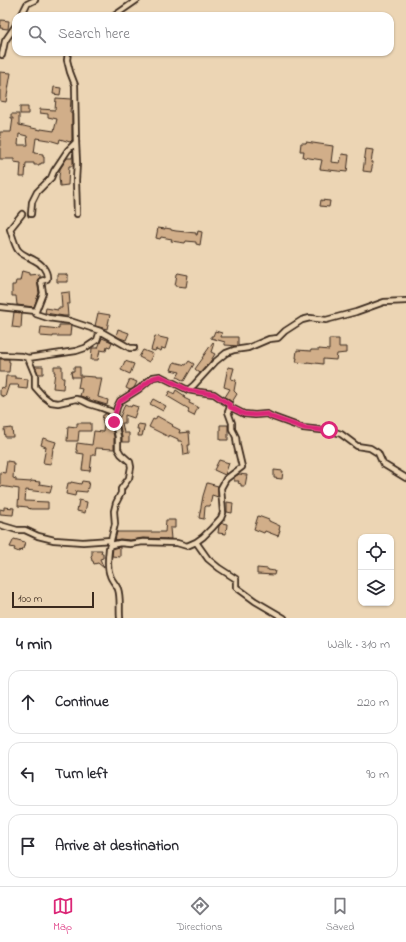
<!DOCTYPE html>
<html lang="en">
<head>
<meta charset="utf-8">
<style>
  :root { --surface:#fff; --page:#f7f7f7; --text:#2b2b33; --muted:#7c7c81; --line:#e1e1e2; --accent:#db2777 }
  body { margin:0; font-family:"Indie Flower",sans-serif; background:var(--page); color:var(--text) }
  .controls { position:absolute; right:12px; bottom:12px; display:grid; overflow:hidden; border-radius:8px; box-shadow:0 1px 3px #0004 }
  .controls button { width:36px; height:36px; display:grid; place-items:center; padding:0; border:0; border-bottom:1px solid var(--line); background:var(--surface); color:var(--text); font:20px sans-serif }
  .scale { position:absolute; left:12px; bottom:10px; width:82px; box-sizing:border-box; padding-left:4px; border:2px solid #3b2a1e; border-top:0; font-size:11px; line-height:14px; white-space:nowrap; color:#3b2a1e; -webkit-text-stroke:3px #ecd5b4; paint-order:stroke }
  .stop { position:absolute; width:12px; height:12px; margin:-9px; border:3px solid #db2777; border-radius:50%; background:#fff }
  .stop.end { background:#db2777; border-color:#fff; box-shadow:0 1px 4px #0008 }
  .list { margin:0; padding:0; list-style:none }
  h2 { display:flex; justify-content:space-between; align-items:center; height:52px; margin:0; padding:0 16px; font-size:17px }
  h2 small { font-size:13px; font-weight:400; color:var(--muted) }
  .list li { display:grid; grid-template-columns:26px 1fr auto; gap:12px; align-items:center; box-sizing:border-box; height:64px; margin:0 8px 8px; padding:0 8px; border:1px solid var(--line); border-radius:12px }
  .list b { display:block; font-size:15px; white-space:nowrap }
  .list em { font-size:13px; font-style:normal; color:var(--muted) }
  .icon { flex:none; width:22px; height:22px; fill:none; stroke:currentColor; stroke-width:2; stroke-linecap:round; stroke-linejoin:round }
  .map { position:relative; flex:none; width:406px; height:618px; overflow:hidden }
  .search { position:absolute; background:var(--surface); box-shadow:0 1px 3px #0004; left:12px; right:12px; top:12px; height:44px; display:flex; align-items:center; gap:10px; box-sizing:border-box; padding:0 14px; border-radius:12px; color:var(--muted); font-size:15px }
  .sheet { height:268px; background:var(--surface) }
  nav { display:flex; justify-content:space-around; align-items:center; box-sizing:border-box; height:56px; border-top:1px solid var(--line); background:var(--surface); font-size:11px; color:var(--muted) }
  nav a { display:grid; justify-items:center; gap:2px }
  nav .on { color:var(--accent) }
  .map>svg:first-child { display:block }
  .building { fill:#d1ae89; stroke:#3b2a1e; fill-rule:evenodd }
  .lines { fill:none; stroke-linecap:round; stroke-linejoin:round }
  .minor-casing { stroke:#3b2a1e; stroke-width:8 }
  .minor { stroke:#ecd5b4; stroke-width:4.5 }
  .route { stroke:#db2777; stroke-width:5 }
</style>
</head>
<body>
<div class="map">
<svg width="406" height="618" viewBox="0 0 406 618">
  <rect width="100%" height="100%" fill="#ecd5b4"/>
  <filter id="ink" filterUnits="userSpaceOnUse"><feTurbulence type="fractalNoise" baseFrequency=".025" numOctaves="2"/><feDisplacementMap in="SourceGraphic" scale="8" xChannelSelector="R" yChannelSelector="G"/><feConvolveMatrix kernelMatrix="1 2 1 2 8 2 1 2 1" color-interpolation-filters="sRGB"/></filter>
  <g filter="url(#ink)">
    <path class="building" d="M1,20L9,21L8,29L0,28Z
      M0,72L11,73L6,102L0,101Z
      M54,87L61,88L60,95L53,94Z
      M56,98L71,99L70,113H72V140L70,142L60,139L59,143L49,140H48L36,138L34,153L43,154V157H44V163H41V164H39V165H34V163H26L25,177H20L21,163L14,162V159H0V132H11L13,118H11V114H19V125L41,130V129L54,131L57,119L48,117V114L40,113V109L55,110ZM19,134L27,136L28,145H18Z
      M20,107H28V114H20Z
      M306,142L333,146L331,162L340,163L342,154L349,155L347,172L320,169L322,160L303,157L304,151H300L301,143H306Z
      M366,149L373,150L371,163H373L371,172L363,171Z
      M73,153V166H69L68,185L60,186L59,177L60,169L67,158H72Z
      M321,200L330,201L329,207L320,206Z
      M158,228L165,229V228L171,229V230L176,231L196,233V235H197L198,231L202,232L200,245L196,244V242L186,241L185,243L171,241L172,239L161,237L160,239L156,238Z
      M22,271L29,273V275L39,274V276H43L39,278L37,280L39,293L34,307L17,305L16,296H12V285H15L16,281H20Z
      M178,273L188,275L186,287L175,286L177,274Z
      M57,274H66V275H68V282H57Z
      M69,292L70,304H67L68,316H64L45,313L46,308L58,310V308H62L61,293Z
      M14,312L22,313L21,328L12,327Z
      M98,313L110,315L107,329L95,326Z
      M59,325H71L70,336H53V337L40,336L41,327L59,329Z
      M118,329L129,333L126,340L120,338L116,336Z
      M215,331L222,333L221,337H238V346L225,345V342L211,338V336H213Z
      M155,336L168,339L165,349L162,348L161,351L156,349L155,351L151,350Z
      M102,338L112,342L110,347L107,346L106,351L100,350L98,360H91L92,348H98Z
      M329,339H339V347H346V353L337,354L336,360L323,359V364L307,362V363L296,362L297,358H296L297,350L311,351V350H319V349L329,350Z
      M213,342L214,343L211,352L215,354L210,362L200,373L195,369L203,358H202Z
      M143,350L153,354L149,362L139,357Z
      M0,359H9V362H10L9,372H0Z
      M125,361L134,364L130,374L121,370Z
      M189,361L194,364L184,381L177,377L180,372L171,370L174,362L186,365Z
      M35,366H43V374H38Z
      M54,366H62V378H64L63,389L53,388L55,372H54Z
      M74,367H80V376L95,377V378H102L98,397L108,400L107,405L90,400V399L80,396L82,389L78,388L80,377H72L71,372H72V371H74Z
      M228,367L234,368L231,379L236,380L234,391L237,394L232,402L225,397L230,389L224,387Z
      M6,376H15V378L28,379L27,389L18,388L19,385H9L5,397L0,395V390L1,387L5,388Z
      M130,379L137,382L134,388L130,390L126,388Z
      M176,390L185,396L184,398L190,401L189,403L198,407L194,416L188,413L189,411L188,410L189,409L167,396L170,391L174,394Z
      M153,399L166,406L163,411L150,404Z
      M125,404L131,407L132,405L138,407L134,418L125,415V423H122L124,433H129V442H122V436L119,422V417H120Z
      M105,413L111,417V423L114,437V449L96,448L95,455H92L90,471L82,470L84,454L77,453V450H76L77,443L92,445L94,431L103,432L104,423H103V421L102,420L103,415H105Z
      M157,416L173,425L172,426L180,430L179,433L189,432L190,445H188L189,454L184,455L183,445L182,444L181,441H178V439L169,435V437L149,427L153,419L155,420Z
      M77,423H91V431H79L78,441H67L68,426L77,427Z
      M138,424L145,425L142,436H138L139,429H137Z
      M220,425H228V440H220Z
      M12,428L13,437H5L4,429Z
      M43,438L56,442L54,448H53L51,464L43,463L46,447L41,445Z
      M219,460L229,463L225,475L214,470Z
      M7,461L13,462V464H14L13,478L16,479V481L31,482V481L40,482L39,484L52,486L50,493L26,490L25,501L48,502V509H31L28,508V507L18,506L19,489L0,486V472L5,473Z
      M274,470L283,471L282,479L274,478Z
      M239,474L247,475L245,486H241V484L238,483L239,481H234V477Z
      M82,481L89,482L87,492L76,491L75,496L66,494L68,483H71V482L81,484Z
      M207,483L218,486V497L212,495L210,506H206L205,507L204,519L199,518L203,496Z
      M79,500L87,502L85,513L77,511Z
      M227,502L233,503L232,513L227,512Z
      M4,507L14,508L13,515L0,514V509L4,510Z
      M258,516L269,520V521L280,526L279,530H280L278,536L265,531L264,533L254,529Z
      M166,520H175V528H170L171,539L143,538L130,540L120,539L115,540L117,532H165Z
      M222,523L227,524L226,534L218,533L219,526Z
      M14,539L25,542L23,549L22,548L21,551L20,550L19,552L14,550L15,548L10,547Z
      M120,547V557L112,556L113,548Z
      M92,550H102L101,553H103V558L100,559L104,568L98,563L94,564L93,561H92L91,556L92,555Z
      M257,568L268,569V570L275,571L274,575L257,574Z"/>
    <g class="lines">
      <g class="minor-casing">
        <path id="minor" d="M21,16L27,4L35,0
          M114,16L137,0
          M68,52L67,60L70,72L75,85L76,142L77,163L76,180L77,214
          M2,55L5,41L16,25
          M22,214L10,229C12,235 15,246 18,250C22,255 29,257 34,260C41,263 48,271 47,279L41,281L43,293L36,311V314L48,318L70,321L100,331L130,348H134
          M31,214L32,202L37,192L51,178L54,171L68,150L76,142
          M0,307L36,311
          M0,355L22,356L28,358L76,351L85,348L97,340L100,331
          M28,358L35,375V387L43,396L51,402L58,403L76,399L81,400L89,404L99,407L110,411L115,415V422L118,437V449L121,454L130,462L131,467L129,478L121,489V493L116,503L114,511L115,524L111,540
          M188,390L199,392L214,394L230,405V407L244,414L255,415L267,414L273,417L303,428L321,430H329L341,434L357,446L370,448L378,453L383,464L406,478
          M115,415L117,407L120,401L139,389L153,377L160,376L188,390L194,385L215,362L226,353L234,350L248,348L269,339L278,338L285,331L302,320L310,318L326,320L356,312L384,302L406,301
          M0,525L17,530H25L38,536L54,540L83,542L111,540C111,544 109,546 109,549C108,557 107,568 110,575C111,580 116,584 118,589C121,598 119,609 120,618
          M196,542L208,559L219,568L236,579V587L255,601L284,618
          M111,545L120,543L130,544L143,542L177,543L187,546L196,542L203,537L212,528L221,518L223,513L221,488L226,479L242,467L237,446L236,437L232,429V423L228,412L230,407"/>
      </g>
      <use href="#minor" class="minor"/>
    </g>
  </g>
  <g class="lines" filter="url(#ink)">
    <path class="route" d="M114,422L115,415L117,407L120,401L139,389L153,378L160,376L188,390L199,392L214,394L230,405V407L244,414L255,415L267,414L272,417L304,428L321,430H329"/>
  </g>
</svg>
<div class="controls">
<button><svg class="icon" aria-label="locate" viewBox="0 0 24 24"><circle cx="12" cy="12" r="6"/><path d="M12 2v4M12 18v4M2 12h4M18 12h4"/></svg></button>
<button><svg class="icon" aria-label="layers" viewBox="0 0 24 24"><path d="M12 4l9 5-9 5-9-5zM3 14l9 5 9-5"/></svg></button>
</div>
<div class="scale">100 m</div>
<div class="stop" style="left:329px;top:430px"></div>
<div class="stop end" style="left:114px;top:422px"></div>
<div class="search"><svg class="icon" aria-label="search" viewBox="0 0 24 24"><circle cx="10" cy="10" r="6"/><path d="M15 15l6 6"/></svg>Search here</div>
</div>
<section class="sheet">
<h2>4 min<small>Walk · 310 m</small></h2>
<ul class="list">
<li><svg class="icon" aria-label="ahead" viewBox="0 0 24 24"><path d="M12 20V5M6 11l6-6 6 6"/></svg><div><b>Continue</b></div><em>220 m</em></li>
<li><svg class="icon" aria-label="left" viewBox="0 0 24 24"><path d="M17 20v-9H6M10 6l-5 5 5 5"/></svg><div><b>Turn left</b></div><em>90 m</em></li>
<li><svg class="icon" aria-label="arrive" viewBox="0 0 24 24"><path d="M6 21V4h12l-3 4 3 4H6"/></svg><div><b>Arrive at destination</b></div></li>
</ul>
</section>
<nav>
<a class="on"><svg class="icon" aria-label="map" viewBox="0 0 24 24"><path d="M3 6l6-2 6 2 6-2v14l-6 2-6-2-6 2zM9 4v14M15 6v14"/></svg>Map</a>
<a><svg class="icon" aria-label="directions" viewBox="0 0 24 24"><path d="M12 3l9 9-9 9-9-9zM9 14v-3h6M13 9l2 2-2 2"/></svg>Directions</a>
<a><svg class="icon" aria-label="saved" viewBox="0 0 24 24"><path d="M7 4h10v16l-5-4-5 4z"/></svg>Saved</a>
</nav>
</body>
</html>
